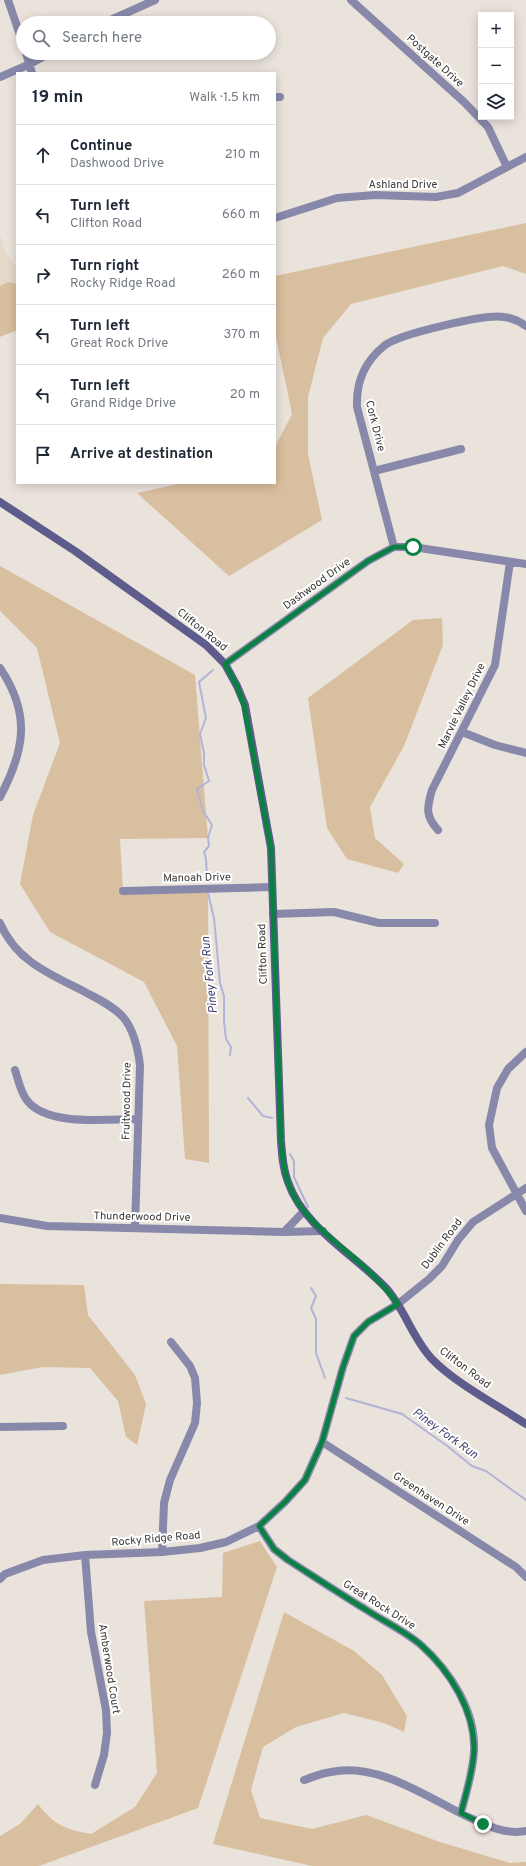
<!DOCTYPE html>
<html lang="en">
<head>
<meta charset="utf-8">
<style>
  :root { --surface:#fff; --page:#f6f6f7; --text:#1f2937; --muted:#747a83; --line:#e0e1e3 }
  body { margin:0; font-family:Overpass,sans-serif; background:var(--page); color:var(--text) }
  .controls { position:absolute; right:12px; top:12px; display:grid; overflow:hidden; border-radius:0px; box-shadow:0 2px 10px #0003 }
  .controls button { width:36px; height:36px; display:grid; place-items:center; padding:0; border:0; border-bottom:1px solid var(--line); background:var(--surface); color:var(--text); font:20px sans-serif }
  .stop { position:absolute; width:12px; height:12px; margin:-9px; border:3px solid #0b8043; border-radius:50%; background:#fff }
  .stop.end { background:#0b8043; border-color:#fff; box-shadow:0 1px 4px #0008 }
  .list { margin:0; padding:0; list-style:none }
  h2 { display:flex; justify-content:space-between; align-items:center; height:52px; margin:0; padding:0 16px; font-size:17px }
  h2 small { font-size:13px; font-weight:400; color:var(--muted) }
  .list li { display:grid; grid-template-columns:26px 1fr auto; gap:12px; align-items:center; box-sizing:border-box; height:60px; padding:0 16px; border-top:1px solid var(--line) }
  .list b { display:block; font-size:15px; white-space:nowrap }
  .list p { margin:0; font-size:13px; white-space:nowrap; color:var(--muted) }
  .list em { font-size:13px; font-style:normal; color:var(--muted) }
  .icon { flex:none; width:22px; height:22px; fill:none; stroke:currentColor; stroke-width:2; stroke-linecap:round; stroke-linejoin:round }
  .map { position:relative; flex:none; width:526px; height:1866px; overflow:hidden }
  .search { position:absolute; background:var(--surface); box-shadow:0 2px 10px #0003; left:16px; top:16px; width:260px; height:44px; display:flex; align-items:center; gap:10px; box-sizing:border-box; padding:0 14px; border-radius:22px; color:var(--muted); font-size:15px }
  .panel { position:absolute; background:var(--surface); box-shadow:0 2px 10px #0003; left:16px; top:72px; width:260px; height:412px; border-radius:0px }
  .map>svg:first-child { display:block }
  .built { fill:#e4d9ca }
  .green { fill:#d8bf9f }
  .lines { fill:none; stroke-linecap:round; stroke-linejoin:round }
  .stream { stroke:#b2b3d9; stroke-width:2 }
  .street { stroke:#8888ab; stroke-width:8 }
  .secondary { stroke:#5e5c8d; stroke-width:8 }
  .route { stroke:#0b8043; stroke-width:5 }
  .labels { text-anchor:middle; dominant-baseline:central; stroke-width:4; stroke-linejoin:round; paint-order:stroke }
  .street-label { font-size:11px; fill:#3b3936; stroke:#fff }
  .water-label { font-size:12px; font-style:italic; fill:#413e70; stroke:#fff }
</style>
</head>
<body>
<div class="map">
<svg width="526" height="1866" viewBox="0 0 526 1866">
  <rect width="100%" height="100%" fill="#eae3db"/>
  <path class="built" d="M0,234L5,252L17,268V331L0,336Z"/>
  <path class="green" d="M526,223V274L503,266L351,304L323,338L308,397V454L322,520L229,576L137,493L183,483H275V447L292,414L275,332V276Z
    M8,282L17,284V330L0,337V286Z
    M0,566L195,675L208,838L120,839L123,890L208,893L209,1163L185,1159L177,1046L144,982L50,932L20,884L33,815L60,743L37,648L0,611Z
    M442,618L443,645L404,746L370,807L375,838L404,864L398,873L347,859L327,828L308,698L413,620Z
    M0,1284L84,1285L88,1315L135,1375L146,1404L137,1445L126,1437L118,1401L90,1368L43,1367L0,1375Z
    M260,1541L277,1567L198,1808L39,1866H0V1836L20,1824L38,1804C55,1826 65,1829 91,1834L135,1807L157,1773L144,1601L222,1597L223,1553Z
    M284,1612L354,1651L382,1675L407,1716L404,1732L384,1723L344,1713L296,1727L263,1747L251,1790L260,1818L312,1829L366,1815L440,1842L510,1863L526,1862V1866H312L213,1844Z"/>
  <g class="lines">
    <path class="stream" d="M208,881C205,871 208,860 204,852L209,846L208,838L212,825L203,811L197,789L209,781L204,765V753L200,734L206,718L199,682L213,670
      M208,893L214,918L220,983L224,996V1021L226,1039L231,1047L230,1055
      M248,1098L263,1116L272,1118
      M290,1154L294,1161V1177L308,1207
      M311,1288L316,1296L311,1308L316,1319V1353L325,1378
      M346,1398L402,1414L446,1445L472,1466L486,1471L526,1500"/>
    <path class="street" d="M8,0L23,44
      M351,0L464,102L488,127L507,167
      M104,23L155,0
      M26,53L32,73
      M0,77L30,64L50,53
      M275,97H280
      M275,218L337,198L375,195L436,197L458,193L526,157
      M374,471L461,449
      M394,547L357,407C356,383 364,362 384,346C398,334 485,314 504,317C513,318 519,321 526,326
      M225,664L368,561L394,547H413L526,564
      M0,668C31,714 25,750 0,797
      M462,732L495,745L526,753
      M438,830C425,816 427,807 432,790L495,665L510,562
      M123,891L272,887
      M273,914L334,912L379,923H435
      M0,923C17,962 50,974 85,992C98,999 113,1006 123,1017C134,1030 138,1049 140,1065L135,1228
      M526,1052L508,1069L497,1088L489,1125L492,1148L526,1211
      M15,1070C18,1079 20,1090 26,1099C45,1127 107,1119 138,1119
      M0,1218L47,1226L284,1232L304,1211
      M284,1232L323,1231
      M0,1427L63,1426
      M322,1442L516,1567L526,1577
      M259,1526L274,1549L288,1560C313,1576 339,1593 365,1609C383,1621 405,1631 421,1645C450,1671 476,1711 474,1751C473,1772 466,1793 461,1813
      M162,1552L164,1503L170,1480L195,1423L197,1403L195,1378L190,1366L171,1342
      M85,1555L91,1632L106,1710L107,1733L104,1755L95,1785
      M0,1579L5,1574L43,1560L85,1555L162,1552L200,1548L226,1542L259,1526L285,1502L305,1480L322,1442L343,1367L354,1336L368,1322L398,1304L429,1279L442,1266L458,1240L473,1222L526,1188
      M304,1780C313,1777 322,1773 331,1772C378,1762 427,1797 468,1817C485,1825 506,1835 526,1831"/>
    <path class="secondary" d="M0,502L75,551L206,645L225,664L237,686L245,705L248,722L271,848L281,1141C282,1155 283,1169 288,1182C304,1228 354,1254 386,1288C405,1309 412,1338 432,1359C455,1383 497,1405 526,1424"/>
  </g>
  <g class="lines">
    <path class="route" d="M413,547H394L368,561L225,664L237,686L244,705L271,848L281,1141C283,1159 284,1177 293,1194C304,1216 324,1232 342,1248C363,1265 382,1282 398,1304L368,1322L354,1336L343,1367L322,1442L305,1480L285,1502L259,1526L274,1549L288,1560C313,1576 339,1593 365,1609C383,1621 405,1631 421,1645C450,1671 475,1711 474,1751C473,1772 466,1793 461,1813L483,1824"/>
  </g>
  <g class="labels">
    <g class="street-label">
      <text transform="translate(435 61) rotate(42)">Postgate Drive</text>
      <text x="403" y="185">Ashland Drive</text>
      <text transform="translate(375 426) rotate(76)">Cork Drive</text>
      <text transform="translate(317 584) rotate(-36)">Dashwood Drive</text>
      <text transform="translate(202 630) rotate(39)">Clifton Road</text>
      <text transform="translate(462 706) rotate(-64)">Marvle Valley Drive</text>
      <text transform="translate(197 878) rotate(-1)">Manoah Drive</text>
      <text transform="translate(263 954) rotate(-92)">Clifton Road</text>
      <text transform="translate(127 1101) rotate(-89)">Fruitwood Drive</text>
      <text transform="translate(142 1217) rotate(1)">Thunderwood Drive</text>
      <text transform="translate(442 1244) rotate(-53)">Dublin Road</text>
      <text transform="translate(465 1368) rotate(37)">Clifton Road</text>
      <text transform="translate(431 1499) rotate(33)">Greenhaven Drive</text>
      <text transform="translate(156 1539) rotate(-5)">Rocky Ridge Road</text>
      <text transform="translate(379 1605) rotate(32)">Great Rock Drive</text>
      <text transform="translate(109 1669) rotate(81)">Amberwood Court</text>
    </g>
    <g class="water-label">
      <text transform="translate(210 975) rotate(-96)">Piney Fork Run</text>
      <text transform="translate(445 1434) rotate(36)">Piney Fork Run</text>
    </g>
  </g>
</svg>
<div class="controls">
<button>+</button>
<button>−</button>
<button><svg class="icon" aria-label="layers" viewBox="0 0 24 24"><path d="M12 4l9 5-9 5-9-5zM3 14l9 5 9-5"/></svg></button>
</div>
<div class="stop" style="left:413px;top:547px"></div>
<div class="stop end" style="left:483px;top:1824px"></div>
<div class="search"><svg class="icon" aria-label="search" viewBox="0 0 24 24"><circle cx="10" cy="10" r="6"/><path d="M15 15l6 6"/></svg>Search here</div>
<section class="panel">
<h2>19 min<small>Walk · 1.5 km</small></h2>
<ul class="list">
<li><svg class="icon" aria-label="ahead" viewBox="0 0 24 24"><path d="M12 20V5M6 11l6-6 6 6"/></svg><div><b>Continue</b><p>Dashwood Drive</p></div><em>210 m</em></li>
<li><svg class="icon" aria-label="left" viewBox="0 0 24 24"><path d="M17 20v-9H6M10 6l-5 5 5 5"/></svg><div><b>Turn left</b><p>Clifton Road</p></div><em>660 m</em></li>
<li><svg class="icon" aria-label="right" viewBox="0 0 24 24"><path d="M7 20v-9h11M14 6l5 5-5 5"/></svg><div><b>Turn right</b><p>Rocky Ridge Road</p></div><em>260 m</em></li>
<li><svg class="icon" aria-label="left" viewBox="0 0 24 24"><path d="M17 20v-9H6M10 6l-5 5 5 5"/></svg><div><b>Turn left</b><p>Great Rock Drive</p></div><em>370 m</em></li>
<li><svg class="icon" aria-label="left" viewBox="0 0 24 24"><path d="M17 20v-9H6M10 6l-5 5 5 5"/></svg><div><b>Turn left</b><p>Grand Ridge Drive</p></div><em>20 m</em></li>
<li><svg class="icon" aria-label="arrive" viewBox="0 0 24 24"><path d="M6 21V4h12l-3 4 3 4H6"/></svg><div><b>Arrive at destination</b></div></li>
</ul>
</section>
</div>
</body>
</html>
